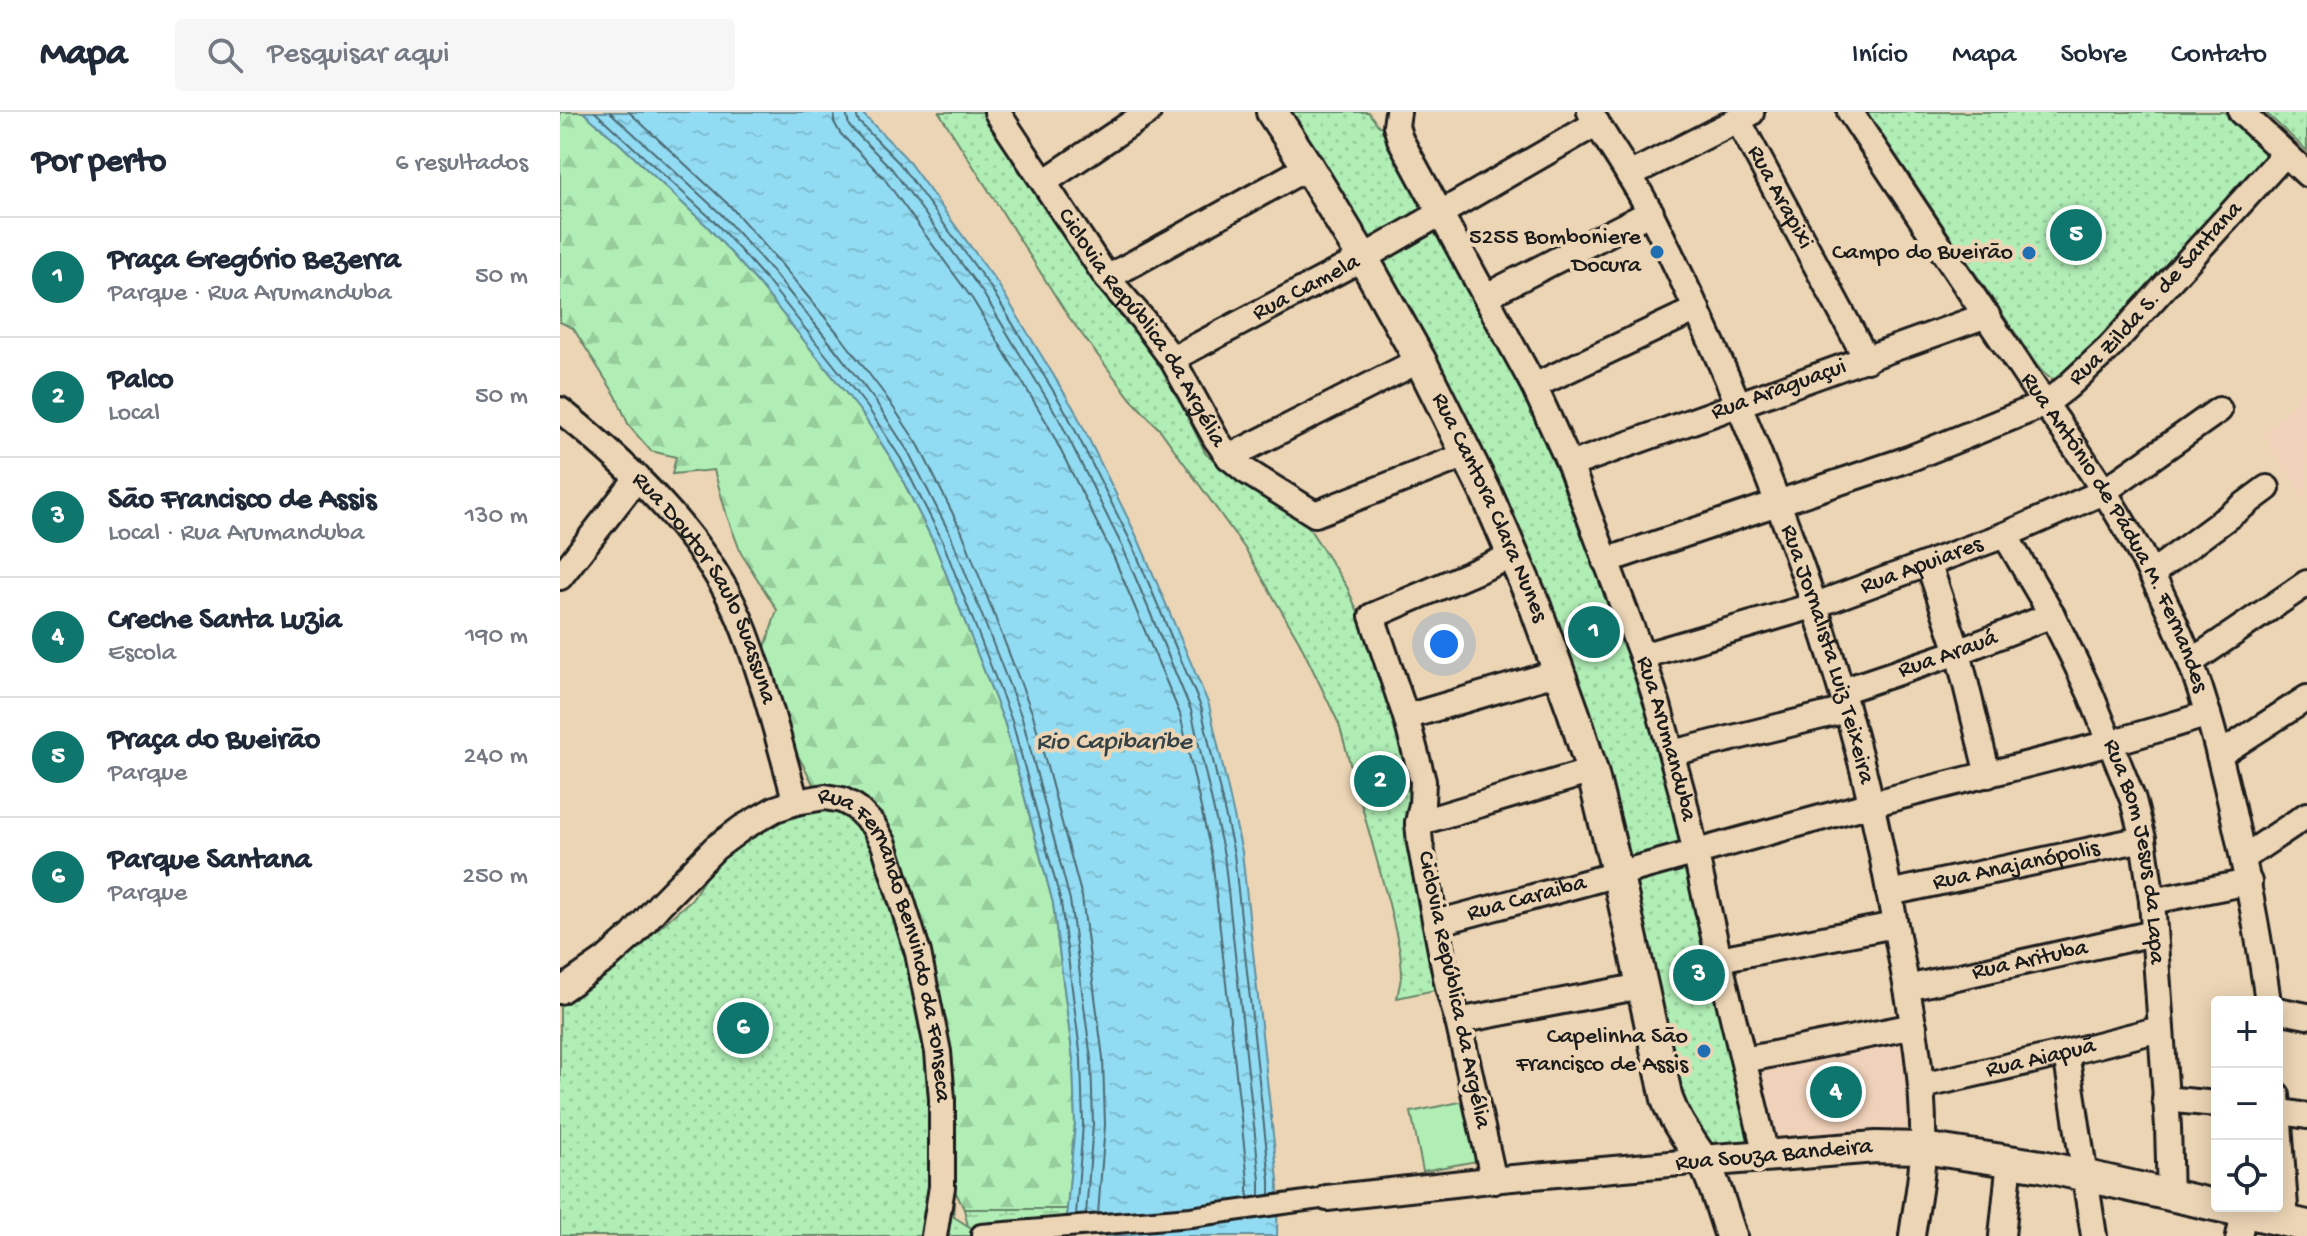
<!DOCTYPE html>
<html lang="pt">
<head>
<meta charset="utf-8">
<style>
  :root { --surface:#fff; --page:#f6f6f7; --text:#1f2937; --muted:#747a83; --line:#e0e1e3; --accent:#0f766e }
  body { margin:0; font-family:"Gochi Hand",sans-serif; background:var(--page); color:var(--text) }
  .controls { position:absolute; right:24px; bottom:24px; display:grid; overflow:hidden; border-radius:8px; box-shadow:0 4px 20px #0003 }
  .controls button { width:72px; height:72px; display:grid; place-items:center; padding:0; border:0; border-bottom:2px solid var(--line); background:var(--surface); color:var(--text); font:40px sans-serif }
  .you { position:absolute; left:884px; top:532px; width:28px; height:28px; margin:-20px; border:6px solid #fff; border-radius:50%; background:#1a73e8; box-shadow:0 0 0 12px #1a73e833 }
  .badge { display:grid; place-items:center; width:52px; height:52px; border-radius:50%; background:var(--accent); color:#fff; font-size:26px; font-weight:700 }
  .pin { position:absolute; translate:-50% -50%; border:4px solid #fff; box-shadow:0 2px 8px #0006 }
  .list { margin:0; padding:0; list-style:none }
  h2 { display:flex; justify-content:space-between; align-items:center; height:104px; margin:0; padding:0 32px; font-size:34px }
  h2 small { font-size:26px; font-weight:400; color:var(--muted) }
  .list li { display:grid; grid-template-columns:52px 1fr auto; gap:24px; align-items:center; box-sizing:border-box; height:120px; padding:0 32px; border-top:2px solid var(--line) }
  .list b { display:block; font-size:30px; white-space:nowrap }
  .list p { margin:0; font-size:26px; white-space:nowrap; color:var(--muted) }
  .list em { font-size:26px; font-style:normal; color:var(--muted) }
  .icon { flex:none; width:44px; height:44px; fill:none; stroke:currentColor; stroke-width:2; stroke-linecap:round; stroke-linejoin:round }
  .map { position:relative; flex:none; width:1747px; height:1124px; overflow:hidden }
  header { display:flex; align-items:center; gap:48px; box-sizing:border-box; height:112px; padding:0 40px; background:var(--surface); border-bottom:2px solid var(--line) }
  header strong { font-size:38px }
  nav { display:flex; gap:44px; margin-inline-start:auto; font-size:28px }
  .search { width:560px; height:72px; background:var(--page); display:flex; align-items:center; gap:20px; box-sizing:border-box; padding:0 28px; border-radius:8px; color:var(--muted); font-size:30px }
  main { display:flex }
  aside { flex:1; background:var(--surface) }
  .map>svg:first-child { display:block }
  .built { fill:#f0d1b9 }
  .grass { fill:#b0eeb5; stroke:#668568; stroke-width:2 }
  .forest { fill:url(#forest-firs); stroke:#668568; stroke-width:2 }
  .wetland { fill:url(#wetland-marsh); stroke:#668568; stroke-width:2 }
  .park { fill:url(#park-dots); stroke:#668568; stroke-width:2 }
  .water { fill:url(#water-ripples); stroke:#638f9d; stroke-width:2 }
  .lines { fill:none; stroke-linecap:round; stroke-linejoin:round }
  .shore { stroke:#4b6972; stroke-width:2 }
  .pedestrian-casing { stroke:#1c1c1c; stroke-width:24 }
  .minor-casing { stroke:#1c1c1c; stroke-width:30 }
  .tertiary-casing { stroke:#1c1c1c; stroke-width:36 }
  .pedestrian { stroke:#ecd5b5; stroke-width:18 }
  .minor { stroke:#ecd5b5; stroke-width:24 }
  .tertiary { stroke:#ecd5b5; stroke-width:30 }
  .poi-dot { fill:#1f6fb2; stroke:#ecd5b5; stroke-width:3 }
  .labels { text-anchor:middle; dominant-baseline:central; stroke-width:8; stroke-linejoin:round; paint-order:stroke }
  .street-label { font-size:24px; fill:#1c1c1c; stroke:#ecd5b5 }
  .poi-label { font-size:24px; fill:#1c1c1c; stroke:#ecd5b5; text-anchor:end }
  .water-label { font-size:26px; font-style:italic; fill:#344247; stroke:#ecd5b5 }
</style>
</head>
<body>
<header>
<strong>Mapa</strong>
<div class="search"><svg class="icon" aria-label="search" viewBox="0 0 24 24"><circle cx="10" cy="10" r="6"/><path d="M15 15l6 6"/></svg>Pesquisar aqui</div>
<nav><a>Início</a><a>Mapa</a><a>Sobre</a><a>Contato</a></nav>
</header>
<main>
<aside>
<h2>Por perto<small>6 resultados</small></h2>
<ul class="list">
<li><span class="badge">1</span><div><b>Praça Gregório Bezerra</b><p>Parque · Rua Arumanduba</p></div><em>50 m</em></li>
<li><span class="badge">2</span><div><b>Palco</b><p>Local</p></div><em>50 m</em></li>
<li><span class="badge">3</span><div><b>São Francisco de Assis</b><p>Local · Rua Arumanduba</p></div><em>130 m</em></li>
<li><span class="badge">4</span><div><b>Creche Santa Luzia</b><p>Escola</p></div><em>190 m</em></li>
<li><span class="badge">5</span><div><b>Praça do Bueirão</b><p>Parque</p></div><em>240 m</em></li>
<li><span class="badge">6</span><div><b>Parque Santana</b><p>Parque</p></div><em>250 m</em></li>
</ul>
</aside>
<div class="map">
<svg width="1747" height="1124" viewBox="0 0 1747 1124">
  <defs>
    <pattern id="forest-firs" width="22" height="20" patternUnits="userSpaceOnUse" patternTransform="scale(2)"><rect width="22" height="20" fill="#b0eeb5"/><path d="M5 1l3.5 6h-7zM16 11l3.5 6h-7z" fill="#97cc9b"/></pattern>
    <pattern id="wetland-marsh" width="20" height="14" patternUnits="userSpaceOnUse" patternTransform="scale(2)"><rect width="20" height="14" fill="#b0eeb5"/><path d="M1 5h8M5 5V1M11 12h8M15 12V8" fill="none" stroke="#97cc9b"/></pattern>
    <pattern id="park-dots" width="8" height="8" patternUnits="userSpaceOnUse" patternTransform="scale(2)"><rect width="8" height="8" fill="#b0eeb5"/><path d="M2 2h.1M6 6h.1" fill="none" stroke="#97cc9b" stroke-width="1.8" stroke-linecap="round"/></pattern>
    <pattern id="water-ripples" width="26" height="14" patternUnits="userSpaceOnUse" patternTransform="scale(2)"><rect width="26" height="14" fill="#92dcf3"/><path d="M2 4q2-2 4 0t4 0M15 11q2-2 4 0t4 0" fill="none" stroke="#7dbcd0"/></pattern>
  </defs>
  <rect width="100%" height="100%" fill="#ecd5b5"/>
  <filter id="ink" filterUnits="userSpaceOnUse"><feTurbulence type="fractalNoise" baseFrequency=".0125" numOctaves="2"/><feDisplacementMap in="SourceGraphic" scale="16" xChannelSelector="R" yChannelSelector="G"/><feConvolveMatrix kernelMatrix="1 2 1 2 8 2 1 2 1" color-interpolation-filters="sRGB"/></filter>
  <g filter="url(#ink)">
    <path class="built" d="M1747,275V391L1703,324Z
      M1339,927L1355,1003L1342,1018L1212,1035L1196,957Z"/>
    <path class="grass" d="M910,988L922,1048L863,1059L851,1000Z"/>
    <path class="forest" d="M0,0H23L60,32L148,115L198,171L301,300L334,351L374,431L445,612L493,791L513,947L515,1012L507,1097H404L367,1022L257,680C239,642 218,608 192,576L217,498L181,441L167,404L154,358L112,362L116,345L91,339L69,314L56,284L13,216L0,210Z"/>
    <path class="wetland" d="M404,1097H507L509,1124H420L421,1122L408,1114Z"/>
    <path class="park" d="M379,0H423L542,174L603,255L646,342L659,351L714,382L740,402L787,475L843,605L871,820L875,878L837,886L842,861L840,839L829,792L779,612L739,529L686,438L601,319L571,287L508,204Z
      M729,0H808L818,13L823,16L961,263L1086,573L1193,1030L1155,1037L1129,1020L992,498C970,441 947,384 919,329C862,216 793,109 729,0Z
      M1307,0H1664L1704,38V49L1576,195L1500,267C1488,268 1483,261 1476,252Z
      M1705,0H1747V39L1744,36Z
      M278,691L305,712L337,790L393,1072L394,1105L421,1122L482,1124H0V886L53,856L132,787L166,731L209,706Z"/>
    <path class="water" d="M23,0H301L345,45L438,172L514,297L579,429L649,593L682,740L718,1068L717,1124H509L507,1097L515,1012L513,947L493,791L445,612L374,431L334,351L301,300L198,171L148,115L60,32Z"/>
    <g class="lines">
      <path class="shore" d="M35,0L154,109L205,166L308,296L341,347L382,428L452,609L501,790L521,947L523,1012L516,1103
        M50,0L161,102L212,159L271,232L316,290L349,341L391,424L462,606L510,788L531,947L533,1012L526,1102
        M69,0L170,94L221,152L281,225L325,283L359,334L402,420L473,603L522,785L543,946L545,1013L538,1102
        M274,0V10L280,21L323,65L413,188L487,311L552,441L620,602L652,745L688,1069V1086
        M286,0L289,14L332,57L423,181L498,305L563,436L631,598L664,743L700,1068V1084
        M296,0L298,9L339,51L431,176L506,300L572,432L641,595L674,742L710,1068V1083"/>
      <g class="pedestrian-casing">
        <path id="pedestrian" d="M421,1122L631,1105L767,1086"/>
      </g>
      <g class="minor-casing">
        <g id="minor">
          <path id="s1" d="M437,0L547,166L583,208L612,247L656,327L669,345L686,359L755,402L906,343"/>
          <path id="s2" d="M838,0L836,14L840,27L974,274L1010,353L1082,544L1098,593L1123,684L1159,847L1206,1043"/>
          <path id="s3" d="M1030,0C1050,35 1075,68 1092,104C1178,278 1251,458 1300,646C1315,702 1326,761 1336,818C1349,889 1365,961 1363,1034C1363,1064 1356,1094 1352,1124"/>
          <path id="s4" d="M1290,0L1485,292C1534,360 1582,435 1615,512C1641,570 1657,631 1671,692C1686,758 1699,823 1708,890"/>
          <path d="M1681,0L1747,62"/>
          <path id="s5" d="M1178,8L1307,248"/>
          <path d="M1069,63L1191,1"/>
          <path d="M484,70L588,0"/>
          <path d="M547,166L748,55"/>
          <path d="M926,184L1091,100"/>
          <path id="s6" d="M612,247L803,146L1037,11"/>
          <path d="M974,274L1137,197"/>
          <path id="s7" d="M0,298C72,356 152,431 185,520C206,575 220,634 236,690"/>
          <path d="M669,345L860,248"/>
          <path id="s8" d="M1010,353L1427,203"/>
          <path id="s9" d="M1445,423L1492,503L1512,543L1531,583L1573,688L1583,727L1592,789L1608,1015L1610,1084"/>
          <path id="s10" d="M1045,449L1351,346L1485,292L1507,275L1549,236L1725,42"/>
          <path d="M1369,453L1398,540L1428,663"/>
          <path d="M1591,462L1707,376"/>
          <path d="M0,465L78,365"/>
          <path id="s11" d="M1082,544L1253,494L1445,423L1543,380L1659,298"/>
          <path d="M1631,550L1747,471"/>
          <path id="s12" d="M1282,579L1398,540L1492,503"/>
          <path d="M846,605L999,560"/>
          <path d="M1112,641L1286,598"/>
          <path d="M1659,643L1747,586"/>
          <path d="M858,711L1032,659"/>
          <path d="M1683,746L1747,703"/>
          <path id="s13" d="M1329,781L1583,727"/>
          <path d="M1592,789L1689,770"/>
          <path id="s14" d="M876,811C1021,773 1164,732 1308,693C1422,662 1536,638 1648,602"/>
          <path d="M1159,847L1335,813"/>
          <path id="s15" d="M1347,876L1594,821"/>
          <path id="s16" d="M0,879L46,847L73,823L100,792L155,736L182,716L215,697L236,690L265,685L282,688L295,695L313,713L324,732L358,841L378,940L382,987V1075L374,1124"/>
          <path d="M1717,898L1747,904"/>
          <path d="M898,909L1082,874"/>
          <path d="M1506,941L1534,1124"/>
          <path d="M1184,948L1354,914"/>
          <path id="s17" d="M1362,974L1506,941L1600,917"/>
          <path d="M1717,983L1726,1109"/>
          <path d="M1605,987L1657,992"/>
          <path d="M1717,999L1747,1004"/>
          <path d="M934,1069L898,909L888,875L860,731L858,711L862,692L863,669L846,605L812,504L954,443"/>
          <path d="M767,1086L930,1068L1143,1049"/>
          <path d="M1442,1124L1450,1048"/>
          <path d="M1679,1124L1684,1100"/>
        </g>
      </g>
      <g class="tertiary-casing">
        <g id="tertiary">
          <path id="s18" d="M712,0L748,55L803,146L860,248L927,383L975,494L1014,602L1032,659L1058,764L1107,987C1115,1010 1129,1027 1142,1047C1154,1067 1163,1101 1171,1124"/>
          <path d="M1143,1049L1316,1035L1363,1036L1482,1054L1747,1114"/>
        </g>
      </g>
      <use href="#pedestrian" class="pedestrian"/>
      <use href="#minor" class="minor"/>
      <use href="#tertiary" class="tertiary"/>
    </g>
  </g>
  <g class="poi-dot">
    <circle cx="1097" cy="140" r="8"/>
    <circle cx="1469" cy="141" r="8"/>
    <circle cx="1144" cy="939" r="8"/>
  </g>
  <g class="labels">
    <g class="street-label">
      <text stroke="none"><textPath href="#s5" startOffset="88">Rua Arapixi</textPath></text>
      <text stroke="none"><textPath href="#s6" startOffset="152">Rua Camela</textPath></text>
      <text stroke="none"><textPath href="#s10" startOffset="624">Rua Zilda S. de Santana</textPath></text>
      <text stroke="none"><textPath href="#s1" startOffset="260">Ciclovia República da Argélia</textPath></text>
      <text stroke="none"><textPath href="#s8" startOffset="222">Rua Araguaçui</textPath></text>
      <text stroke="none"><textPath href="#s18" startOffset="452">Rua Cantora Clara Nunes</textPath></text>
      <text stroke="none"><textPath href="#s4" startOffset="498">Rua Antônio de Pádua M. Fernandes</textPath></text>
      <text stroke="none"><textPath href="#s11" startOffset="294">Rua Apuiares</textPath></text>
      <text stroke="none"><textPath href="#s7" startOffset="234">Rua Doutor Saulo Suassuna</textPath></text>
      <text stroke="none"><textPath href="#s12" startOffset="112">Rua Arauá</textPath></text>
      <text stroke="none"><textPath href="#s3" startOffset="594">Rua Jornalista Luiz Teixeira</textPath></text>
      <text stroke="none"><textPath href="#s2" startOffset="686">Rua Arumanduba</textPath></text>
      <text stroke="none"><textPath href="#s9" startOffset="346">Rua Bom Jesus da Lapa</textPath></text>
      <text stroke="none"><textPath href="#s13" startOffset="130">Rua Anajanópolis</textPath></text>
      <text stroke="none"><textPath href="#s14" startOffset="94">Rua Caraiba</textPath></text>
      <text stroke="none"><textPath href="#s16" startOffset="504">Rua Fernando Benvindo da Fonseca</textPath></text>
      <text stroke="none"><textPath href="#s15" startOffset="126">Rua Arituba</textPath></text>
      <text transform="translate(893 878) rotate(78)">Ciclovia República da Argélia</text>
      <text stroke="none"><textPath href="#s17" startOffset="122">Rua Aiapuã</textPath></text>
      <text transform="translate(1214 1044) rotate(-5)">Rua Souza Bandeira</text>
    </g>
    <g class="poi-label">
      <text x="1081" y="126">5255 Bomboniere<tspan x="1081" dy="28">Docura</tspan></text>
      <text x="1453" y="141">Campo do Bueirão</text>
      <text x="1128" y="925">Capelinha São<tspan x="1128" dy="28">Francisco de Assis</tspan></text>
    </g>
    <g class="water-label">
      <text x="554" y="631">Rio Capibaribe</text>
    </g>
  </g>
</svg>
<div class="controls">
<button>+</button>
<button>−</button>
<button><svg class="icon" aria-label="locate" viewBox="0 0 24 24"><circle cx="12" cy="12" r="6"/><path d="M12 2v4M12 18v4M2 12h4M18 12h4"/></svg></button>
</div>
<div class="you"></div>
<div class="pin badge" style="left:1034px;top:520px">1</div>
<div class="pin badge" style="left:820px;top:669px">2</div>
<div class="pin badge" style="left:1139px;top:863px">3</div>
<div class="pin badge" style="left:1276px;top:980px">4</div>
<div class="pin badge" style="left:1516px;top:123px">5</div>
<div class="pin badge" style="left:183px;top:916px">6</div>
</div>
</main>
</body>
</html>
